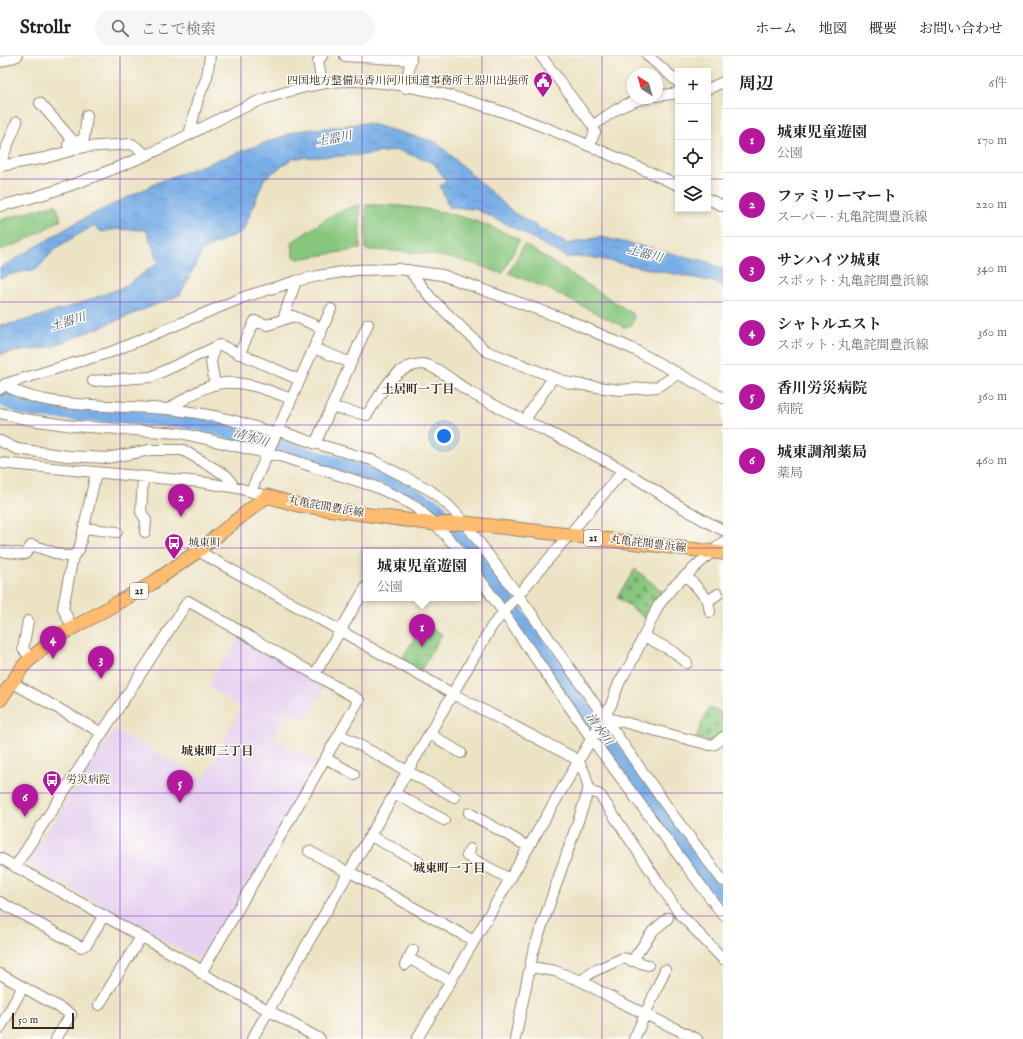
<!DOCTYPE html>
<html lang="ja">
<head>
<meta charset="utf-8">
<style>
  :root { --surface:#fff; --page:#f6f6f6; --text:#202124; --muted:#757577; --line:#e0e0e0; --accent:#b5179e }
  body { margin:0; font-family:"IM FELL English","Noto Serif JP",serif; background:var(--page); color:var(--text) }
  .controls { position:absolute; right:12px; top:12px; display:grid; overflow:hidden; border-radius:0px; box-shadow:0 2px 6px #0003 }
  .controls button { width:36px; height:36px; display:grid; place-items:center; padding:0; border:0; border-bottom:1px solid var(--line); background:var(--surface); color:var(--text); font:20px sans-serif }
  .compass { position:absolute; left:627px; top:12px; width:36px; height:36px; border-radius:50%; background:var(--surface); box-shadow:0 2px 6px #0003; rotate:323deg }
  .scale { position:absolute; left:12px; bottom:10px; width:62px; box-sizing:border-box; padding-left:4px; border:2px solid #3b2a1e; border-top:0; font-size:11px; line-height:14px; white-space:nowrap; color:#3b2a1e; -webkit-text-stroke:3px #fdfcf7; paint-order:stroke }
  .you { position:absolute; left:444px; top:380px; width:14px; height:14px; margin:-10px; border:3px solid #fff; border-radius:50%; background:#1a73e8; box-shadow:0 0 0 6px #1a73e833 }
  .badge { display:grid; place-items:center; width:26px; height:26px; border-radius:50%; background:var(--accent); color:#fff; font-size:13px; font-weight:700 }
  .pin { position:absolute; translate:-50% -33px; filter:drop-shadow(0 1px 2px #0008) }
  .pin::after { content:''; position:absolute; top:21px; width:14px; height:12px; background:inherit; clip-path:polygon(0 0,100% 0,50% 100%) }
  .popup { position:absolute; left:363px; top:493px; width:118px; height:52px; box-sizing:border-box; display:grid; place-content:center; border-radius:0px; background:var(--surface); filter:drop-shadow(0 1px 3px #0005); font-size:13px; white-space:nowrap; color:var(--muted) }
  .popup b { font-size:15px; color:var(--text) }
  .popup::after { content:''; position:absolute; left:50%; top:100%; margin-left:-8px; border:8px solid transparent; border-top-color:var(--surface) }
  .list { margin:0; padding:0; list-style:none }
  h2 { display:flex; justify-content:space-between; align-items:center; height:52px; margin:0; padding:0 16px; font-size:17px }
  h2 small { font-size:13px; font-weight:400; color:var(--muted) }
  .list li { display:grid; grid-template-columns:26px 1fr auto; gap:12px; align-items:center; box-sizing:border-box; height:64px; padding:0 16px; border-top:1px solid var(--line) }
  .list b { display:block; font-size:15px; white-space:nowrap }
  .list p { margin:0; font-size:13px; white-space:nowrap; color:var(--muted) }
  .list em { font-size:13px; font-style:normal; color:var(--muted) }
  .icon { flex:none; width:22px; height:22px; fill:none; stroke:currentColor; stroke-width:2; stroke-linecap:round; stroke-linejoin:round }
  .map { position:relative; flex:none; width:723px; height:983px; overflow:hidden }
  header { display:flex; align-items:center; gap:24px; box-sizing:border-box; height:56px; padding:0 20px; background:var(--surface); border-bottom:1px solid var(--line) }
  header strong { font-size:19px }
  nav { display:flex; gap:22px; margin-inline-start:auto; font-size:14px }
  .search { width:280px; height:36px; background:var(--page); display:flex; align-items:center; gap:10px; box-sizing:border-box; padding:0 14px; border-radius:22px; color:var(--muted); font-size:15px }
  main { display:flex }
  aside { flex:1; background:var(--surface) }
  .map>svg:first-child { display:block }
  .built { fill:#e6d2f0 }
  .grass { fill:#86c67d; stroke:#60784e }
  .cemetery { fill:url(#cemetery-stones); stroke:#60784e }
  .park { fill:url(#park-crowns); stroke:#60784e }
  .water { fill:url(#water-ripples); stroke:#5a6c82 }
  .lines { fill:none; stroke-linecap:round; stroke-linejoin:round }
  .river { stroke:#78aee6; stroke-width:15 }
  .minor-casing { stroke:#948671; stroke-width:12 }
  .major-casing { stroke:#948671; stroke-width:15 }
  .minor { stroke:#fff; stroke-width:10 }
  .major { stroke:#febc70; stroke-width:13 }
  .grid { fill:none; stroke:#7b2cbf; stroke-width:1; stroke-opacity:0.55 }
  .labels { text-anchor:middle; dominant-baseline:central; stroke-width:3; stroke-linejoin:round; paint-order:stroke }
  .shield { fill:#fdfcf7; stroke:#75695f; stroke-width:1 }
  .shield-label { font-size:10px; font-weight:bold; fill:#3b2a1e }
  .poi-label { font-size:11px; fill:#3b2a1e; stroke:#fdfcf7; text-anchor:start }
  .street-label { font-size:11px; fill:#3b2a1e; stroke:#fdfcf7 }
  .water-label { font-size:12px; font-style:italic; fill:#505864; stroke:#fdfcf7 }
  .neighbourhood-label { font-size:12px; font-weight:bold; fill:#3b2a1e; stroke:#fdfcf7 }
</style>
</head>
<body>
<header>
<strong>Strollr</strong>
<div class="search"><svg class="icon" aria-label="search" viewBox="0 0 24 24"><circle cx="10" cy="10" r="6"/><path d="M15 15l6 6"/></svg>ここで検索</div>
<nav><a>ホーム</a><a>地図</a><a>概要</a><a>お問い合わせ</a></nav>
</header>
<main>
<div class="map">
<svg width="723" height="983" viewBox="0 0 723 983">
  <defs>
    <pattern id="cemetery-stones" width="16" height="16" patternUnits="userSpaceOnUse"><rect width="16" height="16" fill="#86c67d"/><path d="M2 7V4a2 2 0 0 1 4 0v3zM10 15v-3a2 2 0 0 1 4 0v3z" fill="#6fa166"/></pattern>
    <pattern id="park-crowns" width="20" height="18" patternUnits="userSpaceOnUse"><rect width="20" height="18" fill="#86c67d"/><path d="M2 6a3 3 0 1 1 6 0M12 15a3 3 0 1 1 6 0" fill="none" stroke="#6fa166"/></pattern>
    <pattern id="water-ripples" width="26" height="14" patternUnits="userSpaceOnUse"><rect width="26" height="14" fill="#78aee6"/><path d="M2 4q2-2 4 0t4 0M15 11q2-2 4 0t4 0" fill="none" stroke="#648eba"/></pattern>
  </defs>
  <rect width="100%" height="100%" fill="#fdfcf7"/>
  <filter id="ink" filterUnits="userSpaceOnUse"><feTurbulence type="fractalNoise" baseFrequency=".025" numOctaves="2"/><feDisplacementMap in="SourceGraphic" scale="8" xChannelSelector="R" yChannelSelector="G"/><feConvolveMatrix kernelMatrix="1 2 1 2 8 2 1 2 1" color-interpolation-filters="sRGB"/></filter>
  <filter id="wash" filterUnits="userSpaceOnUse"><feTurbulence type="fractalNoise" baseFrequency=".012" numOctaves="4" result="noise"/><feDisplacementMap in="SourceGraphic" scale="16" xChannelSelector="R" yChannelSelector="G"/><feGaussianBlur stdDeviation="0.9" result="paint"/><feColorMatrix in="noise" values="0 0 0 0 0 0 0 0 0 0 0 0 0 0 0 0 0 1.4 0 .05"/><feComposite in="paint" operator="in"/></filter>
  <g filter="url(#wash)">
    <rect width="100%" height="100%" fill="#ece3c4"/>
    <path class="built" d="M240,581L327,629L305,664L288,654L272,682L320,708L206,903L201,905L26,808L114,673L205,723L241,652L207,629Z"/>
    <path class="grass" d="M56,148L61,164L22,186L0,194V164Z
      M366,149C421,148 471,159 520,184L502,218C458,199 414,195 366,194Z
      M354,150L360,149V193L298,203L293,200L292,186L335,157Z
      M524,188L632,257L634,261L632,269L624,271L546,232L509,217Z"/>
    <path class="cemetery" d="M635,513L663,536L651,551L646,563L617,541Z
      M708,652L723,657V676L710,685L696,682Z"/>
    <path class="park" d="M423,567L442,578L420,616L401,605Z"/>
    <path class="water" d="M367,67L436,86L514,157L567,188L601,181L705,205L723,213V231L714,226L590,201H566L509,169L475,153L449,151L440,130L446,125L434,107L397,94L364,99L293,102L264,123L243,175L203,194L180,239L51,291L0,298V269L16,267L70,251L124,231L159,206L146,174L117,173L102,176L93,170L56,192L37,213L20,216L0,222V212L79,165L163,124L297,75Z"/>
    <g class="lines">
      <path class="river" d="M0,342L24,352L41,355L181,364L231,376L387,423L437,452L473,496
        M478,503L690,802L723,841"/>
    </g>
  </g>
  <g filter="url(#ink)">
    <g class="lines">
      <g class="minor-casing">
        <path id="minor" d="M345,0L411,4
          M541,0L593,70L595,76L589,90
          M648,0L678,26
          M0,6L17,0
          M322,28L318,5L322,0
          M406,32L411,0
          M708,33L723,26
          M657,40L678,37
          M40,47L74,86
          M593,70C610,57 625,46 647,42
          M189,79L198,43L207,21L210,0
          M68,89L84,83L87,59
          M0,108L17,66
          M0,110L45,102L84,91L132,88L147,99
          M708,143L723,150
          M0,150C50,139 100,119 147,99C186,82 224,58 264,43C293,33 326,24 356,25C464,29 581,86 678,129
          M409,214L431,242L486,295L569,327L619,334L657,331L678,318
          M283,263L296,225
          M314,292L351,307
          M214,293L211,306L215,329
          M239,298L255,265L268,269L293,260L322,272
          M93,325L151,321L220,289L300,324
          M5,328C37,355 134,348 177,354C210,358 244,366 275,378
          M0,333L5,328L111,296L244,241L296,225L318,220L355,214L398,213L442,219L570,265L633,293L723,342
          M331,351L367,359C381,338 393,309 422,308C435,308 460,331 473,338C521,364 571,386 619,412C654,432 686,457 723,474
          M168,353C184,344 205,328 224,327C246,325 271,335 291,343
          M0,357L24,363L73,370L180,377L283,401L376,431L400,442L417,452L435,468L461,496
          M525,364L550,326L551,320
          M277,374L314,387L372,404L430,434L448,449L465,467L531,557L673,759L723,825
          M0,385L17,393L68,400L107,402L150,394H183L227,420L234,431
          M315,388L368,268
          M0,407L200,426L238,432L267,440
          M143,421L141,456L146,464L145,476
          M251,435L331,253
          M84,472L117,476
          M0,495L25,498L32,489L64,500H73
          M198,495L453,638L578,704L585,718L589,733L533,896L515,983
          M686,519L708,544L710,556
          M478,520L594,686L723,859
          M708,545L718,538
          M28,565L23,593L31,602
          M72,572L63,552L73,500L79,494L96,417
          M644,580L674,596L687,607
          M315,618L366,531
          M11,626L102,677
          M604,661L710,689L715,688L723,681
          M430,678L461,697
          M341,679L455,741
          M327,703L354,718
          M588,734L600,739L679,857L723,903
          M396,738L444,764
          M469,757L529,791
          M371,780L419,806
          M470,793L467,800L510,823
          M309,795L349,817
          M0,802L196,911L201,917L320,983
          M15,811L188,545L359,644L201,917
          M350,816L474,885
          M0,846L81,891L87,888L104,859
          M408,902L451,925
          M632,905L653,875L668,862
          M405,909L413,894
          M531,911L555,915L581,925L620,946L697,983
          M0,918L71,958L56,983
          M581,925L592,916L623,902L648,909
          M99,949L141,881
          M0,972L23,931
          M252,983L492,570L623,415
          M417,983L611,649L619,627L632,605L658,550L673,531L723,486
          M634,983L665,914"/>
      </g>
      <g class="major-casing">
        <path id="major" d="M0,644L24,609L53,583L151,528L198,495L267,440L298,449L435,468L465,467L723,497"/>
      </g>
      <use href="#minor" class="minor"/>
      <use href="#major" class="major"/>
    </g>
  </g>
  <path class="grid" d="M120,0V983M241,0V983M362,0V983M482,0V983M602,0V983M0,123H678M708,123H723M0,246H723M0,369H723M0,492H723M0,614H723M0,737H723M0,860H723"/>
  <defs>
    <g id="civic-pin" transform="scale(1)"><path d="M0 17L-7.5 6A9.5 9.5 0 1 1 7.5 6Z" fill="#b5179e" stroke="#fdfcf7"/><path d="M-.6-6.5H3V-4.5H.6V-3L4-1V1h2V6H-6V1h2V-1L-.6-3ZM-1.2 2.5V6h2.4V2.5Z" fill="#fff"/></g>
    <g id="bus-pin" transform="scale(1)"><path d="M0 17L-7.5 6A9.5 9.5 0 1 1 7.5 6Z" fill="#b5179e" stroke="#fdfcf7"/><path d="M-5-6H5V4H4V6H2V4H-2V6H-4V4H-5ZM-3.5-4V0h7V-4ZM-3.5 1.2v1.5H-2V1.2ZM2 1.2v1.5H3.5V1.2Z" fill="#fff"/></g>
  </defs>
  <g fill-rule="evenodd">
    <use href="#civic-pin" x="543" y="25"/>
    <use href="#bus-pin" x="174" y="487"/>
    <use href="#bus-pin" x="52" y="724"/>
  </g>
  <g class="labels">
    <g class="shield">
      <rect x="584" y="474" width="18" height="16" rx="3"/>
      <rect x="130" y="527" width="18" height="16" rx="3"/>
    </g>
    <g class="shield-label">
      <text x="593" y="482">21</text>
      <text x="139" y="535">21</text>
    </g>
    <g class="poi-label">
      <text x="529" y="25" text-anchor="end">四国地方整備局香川河川国道事務所土器川出張所</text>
      <text x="188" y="487">城東町</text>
      <text x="66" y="724">労災病院</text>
    </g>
    <g class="street-label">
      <text transform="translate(326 451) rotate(10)">丸亀詫間豊浜線</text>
      <text transform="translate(648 488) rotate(7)">丸亀詫間豊浜線</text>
    </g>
    <g class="water-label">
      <text transform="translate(334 83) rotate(-11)">土器川</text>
      <text transform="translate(645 198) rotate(14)">土器川</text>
      <text transform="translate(68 266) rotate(-17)">土器川</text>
      <text transform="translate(251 382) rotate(17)">清水川</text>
      <text transform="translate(599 673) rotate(55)">清水川</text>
    </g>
    <g class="neighbourhood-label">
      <text x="418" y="333">土居町一丁目</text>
      <text x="217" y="695">城東町三丁目</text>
      <text x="449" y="812">城東町一丁目</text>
    </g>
  </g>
</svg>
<div class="controls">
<button>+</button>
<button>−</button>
<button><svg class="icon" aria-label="locate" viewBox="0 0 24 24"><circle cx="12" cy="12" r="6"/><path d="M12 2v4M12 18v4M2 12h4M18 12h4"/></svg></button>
<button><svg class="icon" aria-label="layers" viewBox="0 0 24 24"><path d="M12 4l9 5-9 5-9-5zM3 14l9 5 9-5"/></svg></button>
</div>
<svg class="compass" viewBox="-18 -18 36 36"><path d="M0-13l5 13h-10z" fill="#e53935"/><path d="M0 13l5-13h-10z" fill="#757577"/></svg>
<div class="scale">50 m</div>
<div class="you"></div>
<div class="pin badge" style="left:422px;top:591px">1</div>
<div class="popup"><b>城東児童遊園</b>公園</div>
<div class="pin badge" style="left:181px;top:461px">2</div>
<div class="pin badge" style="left:101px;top:623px">3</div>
<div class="pin badge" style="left:53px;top:603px">4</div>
<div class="pin badge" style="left:180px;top:747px">5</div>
<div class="pin badge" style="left:25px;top:761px">6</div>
</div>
<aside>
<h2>周辺<small>6件</small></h2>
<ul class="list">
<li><span class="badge">1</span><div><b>城東児童遊園</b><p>公園</p></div><em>170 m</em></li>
<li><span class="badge">2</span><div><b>ファミリーマート</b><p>スーパー · 丸亀詫間豊浜線</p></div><em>220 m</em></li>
<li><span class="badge">3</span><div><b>サンハイツ城東</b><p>スポット · 丸亀詫間豊浜線</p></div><em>340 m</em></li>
<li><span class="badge">4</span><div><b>シャトルエスト</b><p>スポット · 丸亀詫間豊浜線</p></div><em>360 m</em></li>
<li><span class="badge">5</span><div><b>香川労災病院</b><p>病院</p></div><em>360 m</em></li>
<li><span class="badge">6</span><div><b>城東調剤薬局</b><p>薬局</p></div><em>460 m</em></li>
</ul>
</aside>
</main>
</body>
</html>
